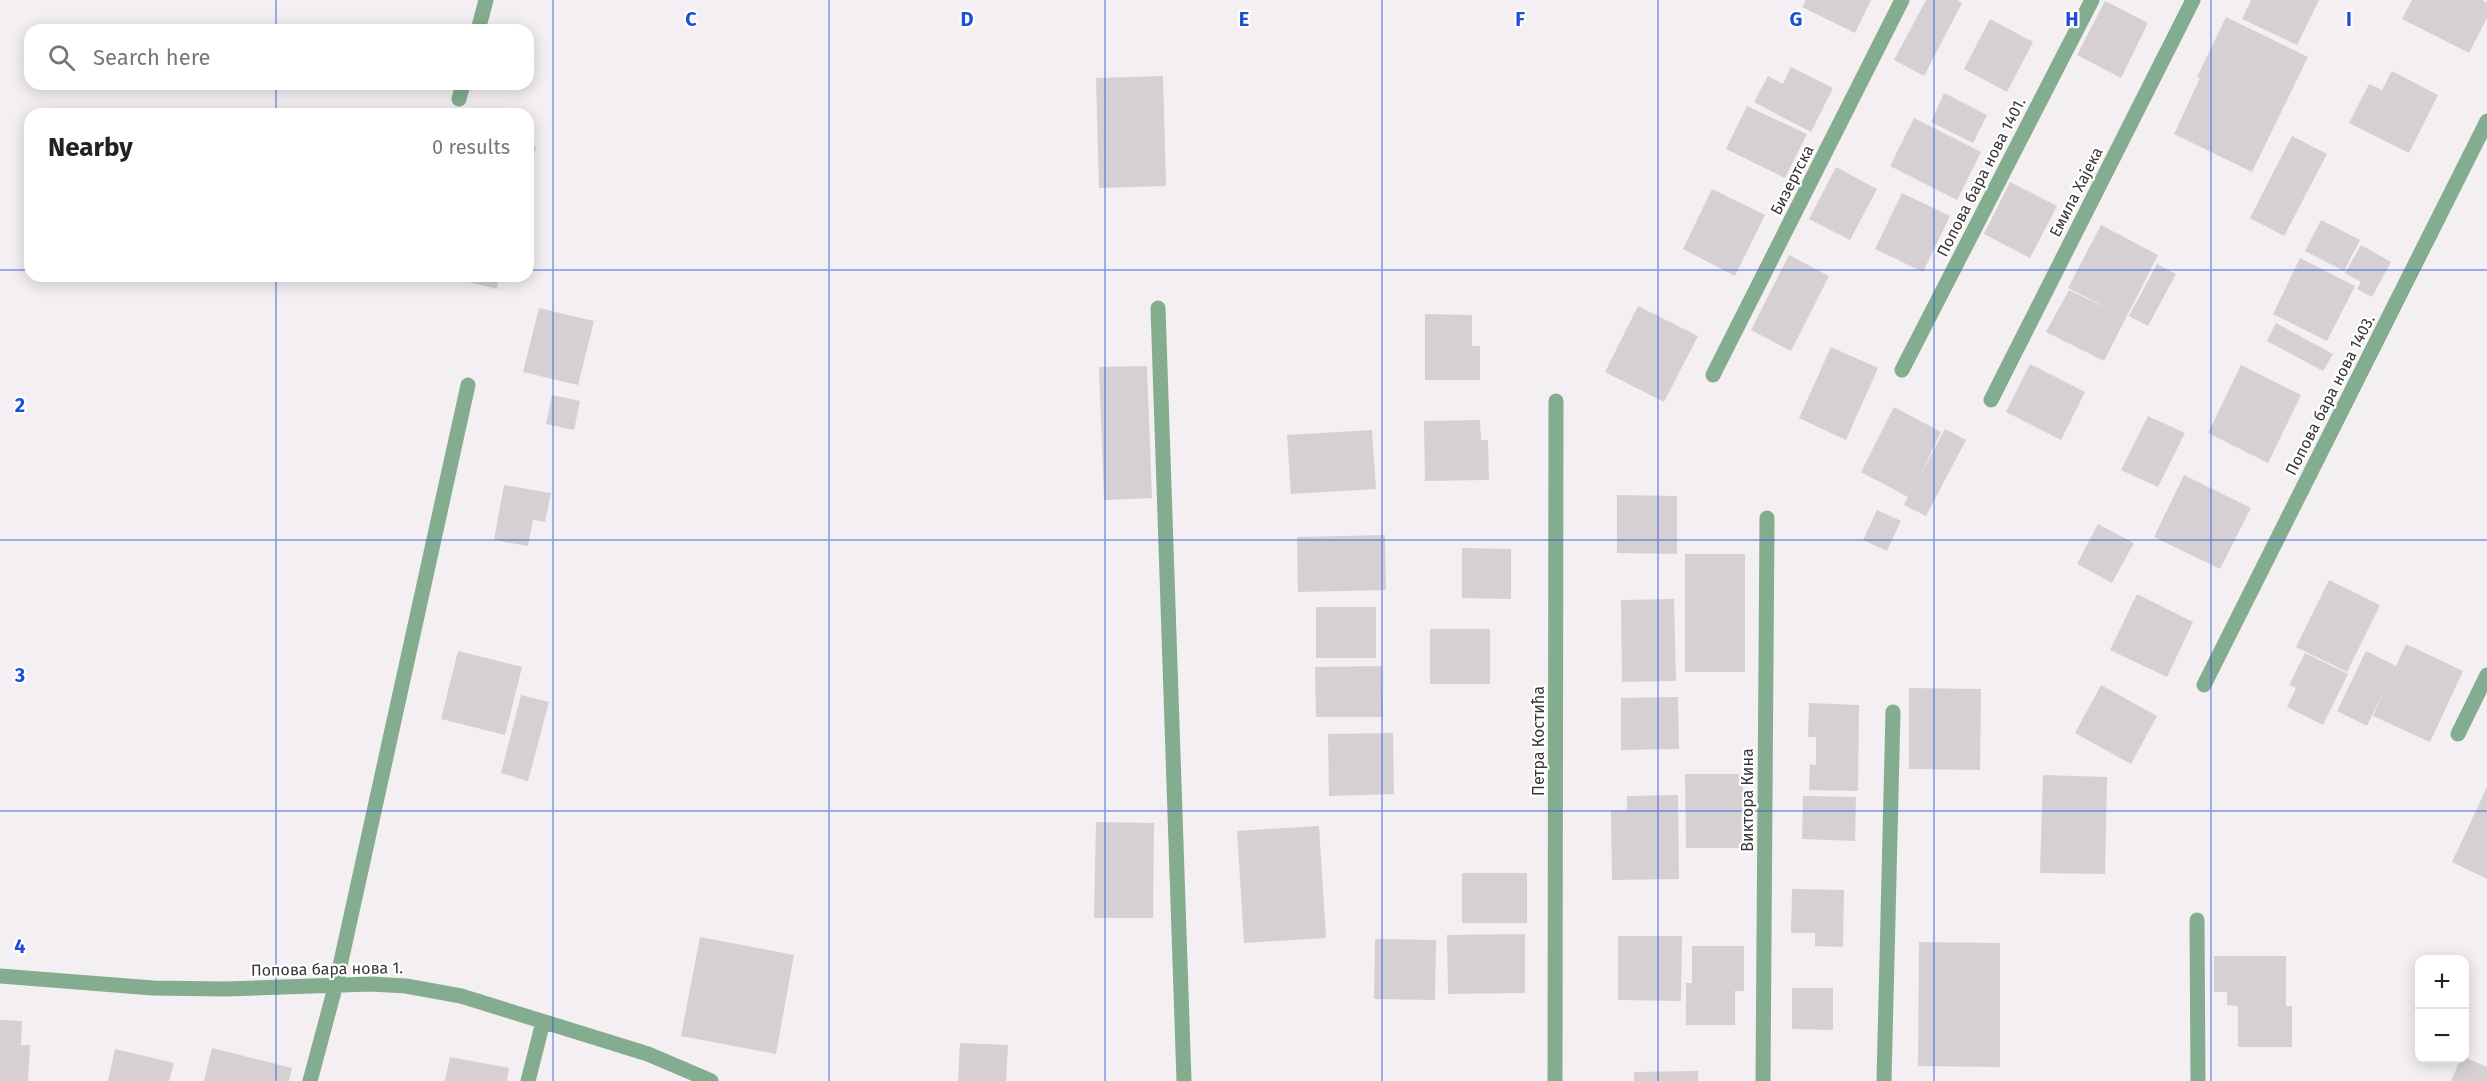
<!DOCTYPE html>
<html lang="en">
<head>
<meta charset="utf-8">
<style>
  :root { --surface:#fff; --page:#f2f2f2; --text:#222; --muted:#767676; --line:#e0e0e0 }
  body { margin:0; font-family:"Fira Sans",sans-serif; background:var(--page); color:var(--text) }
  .controls { position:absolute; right:18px; bottom:18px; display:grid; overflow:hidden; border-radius:12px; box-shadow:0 3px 15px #0003 }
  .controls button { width:54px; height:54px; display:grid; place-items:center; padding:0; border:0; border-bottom:2px solid var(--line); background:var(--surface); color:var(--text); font:30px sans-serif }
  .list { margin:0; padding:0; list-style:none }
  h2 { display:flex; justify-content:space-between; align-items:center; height:78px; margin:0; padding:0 24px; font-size:26px }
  h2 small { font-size:20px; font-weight:400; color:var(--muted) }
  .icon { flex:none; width:33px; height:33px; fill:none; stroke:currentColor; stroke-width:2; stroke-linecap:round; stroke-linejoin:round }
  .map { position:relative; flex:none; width:2487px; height:1081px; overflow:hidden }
  .search { position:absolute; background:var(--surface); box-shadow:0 3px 15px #0003; left:24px; top:24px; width:510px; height:66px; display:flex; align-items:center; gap:15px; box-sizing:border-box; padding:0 21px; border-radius:18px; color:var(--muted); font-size:22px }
  .panel { position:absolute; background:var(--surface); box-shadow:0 3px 15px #0003; left:24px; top:108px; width:510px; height:174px; border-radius:18px }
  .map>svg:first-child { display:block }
  .building { fill:#d6d0d3 }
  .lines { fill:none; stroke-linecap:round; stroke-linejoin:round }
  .minor { stroke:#83ad8e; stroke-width:15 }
  .grid { fill:none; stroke:#1d4ed8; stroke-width:1.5; stroke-opacity:0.55 }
  .labels { text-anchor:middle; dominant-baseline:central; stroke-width:4.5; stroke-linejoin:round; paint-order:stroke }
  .street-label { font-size:16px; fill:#373536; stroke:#fff }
  .grid-label { font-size:20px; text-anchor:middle; font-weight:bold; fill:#1d4ed8; stroke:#fff; stroke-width:4.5; stroke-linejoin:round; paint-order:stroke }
</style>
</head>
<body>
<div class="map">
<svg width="2487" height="1081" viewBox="0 0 2487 1081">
  <rect width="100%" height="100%" fill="#f4eff2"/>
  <path class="building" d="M1806,0H1871L1855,33L1802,7Z
    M1926,0H1957L1962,3L1924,76L1894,60Z
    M2251,0H2319L2297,45L2242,19Z
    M2412,0H2482L2487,3V18L2469,53L2402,19Z
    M2105,1L2148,23L2121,78L2077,55Z
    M2226,17L2308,57L2252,172L2174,134L2200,78L2197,77Z
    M1990,19L2033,42L2007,92L1964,69Z
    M1791,67L1833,88L1811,132L1754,102L1768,76L1783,84Z
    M2392,71L2438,95L2409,153L2349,123L2369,84L2382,90Z
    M1163,76L1166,186L1099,188L1096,78Z
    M1944,93L1987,115L1973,143L1931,122Z
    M1747,106L1807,134L1785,178L1726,149Z
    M1914,118L1981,152L1957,200L1890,166Z
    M2292,136L2327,154L2284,236L2250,218Z
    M528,145L536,147L529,177H528Z
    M1836,167L1877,189L1850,240L1809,219Z
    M2010,182L2057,206L2030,258L1984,234Z
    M1712,189L1765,215L1735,276L1683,249Z
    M1902,193L1950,216L1923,272L1875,249Z
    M2321,220L2360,240L2344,271L2305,251Z
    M2101,225L2158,255L2104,361L2046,332L2069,290L2117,313L2068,288Z
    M2361,245L2391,262L2372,297L2357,289L2361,282L2345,273Z
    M1789,255L1829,276L1791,351L1751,330Z
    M2300,258L2355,286L2327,341L2273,314Z
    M2157,264L2176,274L2148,326L2129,316Z
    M457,276H499L497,289L457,279Z
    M1638,306L1698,336L1664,402L1605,372Z
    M539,308L594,321L578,385L523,372Z
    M1425,314L1472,315V346H1480V380H1425Z
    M2276,323L2333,354L2323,371L2267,341Z
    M1831,347L1878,368L1846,440L1799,418Z
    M2030,364L2085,392L2061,440L2006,412Z
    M2241,365L2301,395L2268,463L2208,433Z
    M1147,366L1152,498L1104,500L1099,367Z
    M552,395L580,401L574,430L546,424Z
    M1894,407L1941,432L1919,478L1945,429L1966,440L1926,516L1904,505L1908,497L1861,472Z
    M2148,416L2185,433L2158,487L2121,470Z
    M1480,420L1481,440H1488L1489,480L1425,481L1424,421Z
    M1372,430L1376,489L1291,494L1287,435Z
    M2184,475L2251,508L2220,569L2154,537Z
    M504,485L551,493L545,522L533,520L528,546L494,540Z
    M1617,495L1677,496V554L1617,553Z
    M1877,510L1901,521L1887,551L1863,540Z
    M2098,524L2134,543L2112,583L2077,564Z
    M1385,535L1386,590L1298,592L1297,537Z
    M1462,548L1511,549V599L1462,598Z
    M1685,554H1745V672H1685Z
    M2329,580L2380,605L2347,672L2296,647Z
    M2137,594L2193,622L2167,677L2110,650Z
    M1674,599L1676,681L1622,682L1621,600Z
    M1316,607H1376V658H1316Z
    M1430,629H1490V684H1430Z
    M2406,644L2463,671L2430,742L2373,716L2385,688L2367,726L2337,711L2366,651L2396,666Z
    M458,651L522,667L505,735L441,719Z
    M2305,653L2348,674L2323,725L2287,707L2296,688L2289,685Z
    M1382,666L1383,717H1316L1315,667Z
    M2101,685L2157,716L2131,764L2075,733Z
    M1909,688L1981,689L1980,770L1909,769Z
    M521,695L549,702L528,781L501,773Z
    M1678,697L1679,749L1621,750V698Z
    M1809,703L1859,705L1858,791L1809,790L1810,764L1816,765V737H1808Z
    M1393,733L1394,794L1329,796L1328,734Z
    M1685,774H1743V848H1686Z
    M2043,775L2107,777L2105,874L2040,873Z
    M2487,787V879L2452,862Z
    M1678,795L1679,879L1612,880L1611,811L1627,810V796Z
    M1803,796L1856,797L1855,841L1802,839Z
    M1096,822L1154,823L1153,918H1094Z
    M1319,826L1326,938L1244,943L1237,831Z
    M1462,873H1527V923H1462Z
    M1792,889L1844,890L1843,947L1815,946V933H1791Z
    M1525,934V993L1448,994L1447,935Z
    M1618,936H1682L1681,1001L1618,1000Z
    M700,937L794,955L776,1054L681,1036Z
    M1375,939L1436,940L1435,1000L1374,999Z
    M1919,942L2000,943V1067L1918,1066Z
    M1692,946H1744V991H1735V1025H1686V983H1692Z
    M2214,956H2286V1006H2292V1047H2238V1006L2227,1005V992H2214Z
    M1792,988H1833V1030L1792,1029Z
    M0,1020L22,1021L21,1045H30L28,1081H0Z
    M960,1043L1008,1045L1006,1081H958Z
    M212,1048L292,1068L289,1081H204Z
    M115,1049L174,1063L169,1081H108Z
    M450,1057L509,1068L507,1081H445Z
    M2464,1057L2487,1067V1081H2451L2461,1058Z
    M1698,1071V1081H1634V1072Z"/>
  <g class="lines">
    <path class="minor" d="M478,30L486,0
      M459,99L463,84
      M1158,308L1184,1081
      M1902,370L2092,0
      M1713,375L1902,0
      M1991,400L2193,0
      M2204,685L2487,121
      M2458,734L2487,675
      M2197,920L2198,1081
      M0,976L153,988L225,989L371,984L406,986L461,996L648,1054L711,1081
      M310,1081L336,984L468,385
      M528,1081L543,1022
      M1555,1081L1556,401
      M1763,1081L1767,518
      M1884,1081L1893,712"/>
  </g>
  <path class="grid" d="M276,0V30M553,0V1081M829,0V1081M1105,0V1081M1382,0V1081M1658,0V1081M1934,0V1081M2211,0V1081M276,84V114M0,270H30M528,270H2487M276,276V1081M0,540H2487M0,811H2487"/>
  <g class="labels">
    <g class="street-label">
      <text transform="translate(1981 177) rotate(-63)">Попова бара нова 1401.</text>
      <text transform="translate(1792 180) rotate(-63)">Бизертска</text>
      <text transform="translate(2076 192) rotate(-63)">Емила Хајека</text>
      <text transform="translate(2330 395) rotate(-63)">Попова бара нова 1403.</text>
      <text transform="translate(1538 741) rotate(-90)">Петра Костића</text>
      <text transform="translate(1747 800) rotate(-90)">Виктора Кина</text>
      <text transform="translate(327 969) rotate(-1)">Попова бара нова 1.</text>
    </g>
  </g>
  <g class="grid-label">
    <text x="691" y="26">C</text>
    <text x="967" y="26">D</text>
    <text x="1244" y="26">E</text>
    <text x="1520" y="26">F</text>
    <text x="1796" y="26">G</text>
    <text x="2072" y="26">H</text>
    <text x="2349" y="26">I</text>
    <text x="20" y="412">2</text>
    <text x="20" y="682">3</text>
    <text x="20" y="953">4</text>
  </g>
</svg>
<div class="controls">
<button>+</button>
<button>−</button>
</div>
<div class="search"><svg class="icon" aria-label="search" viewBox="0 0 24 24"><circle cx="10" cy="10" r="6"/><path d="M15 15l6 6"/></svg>Search here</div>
<section class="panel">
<h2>Nearby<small>0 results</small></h2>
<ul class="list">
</ul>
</section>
</div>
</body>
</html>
